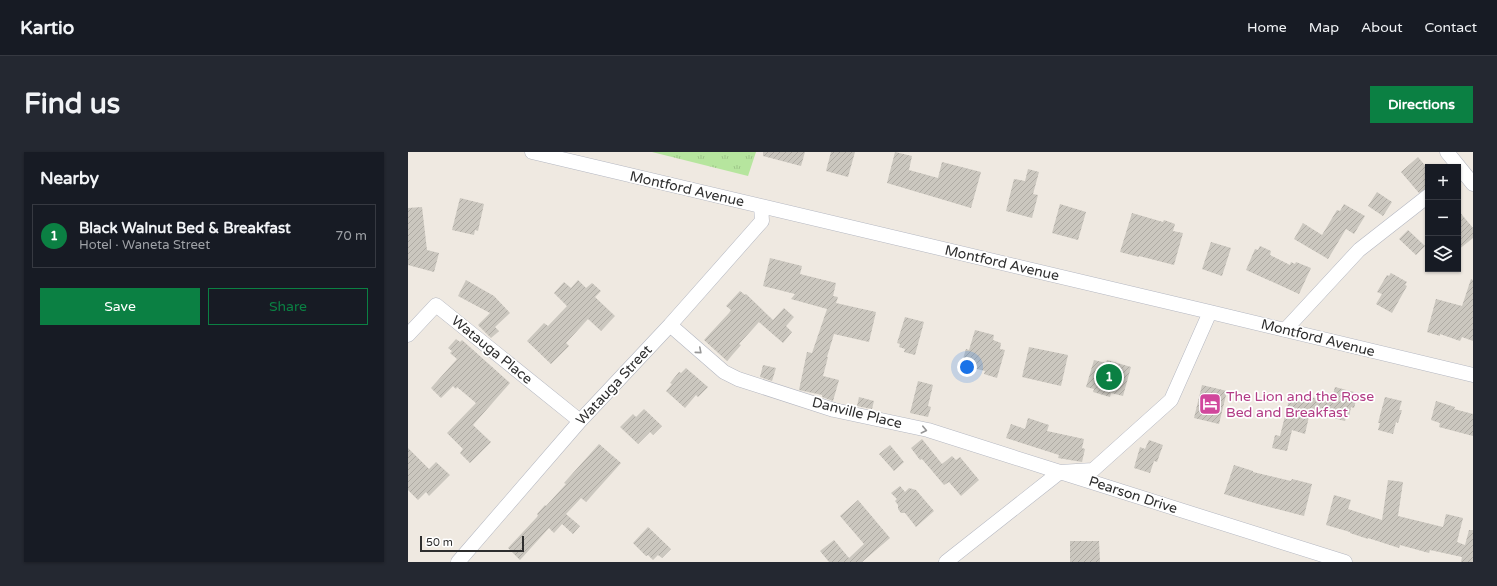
<!DOCTYPE html>
<html lang="en">
<head>
<meta charset="utf-8">
<style>
  :root { --surface:#171b24; --page:#242831; --text:#f1f3f6; --muted:#9ea1a6; --line:#363941; --accent:#0b8043 }
  body { margin:0; font-family:"Varela Round",sans-serif; background:var(--page); color:var(--text) }
  .controls { position:absolute; right:12px; top:12px; display:grid; overflow:hidden; border-radius:0px; box-shadow:0 1px 3px #0004 }
  .controls button { width:36px; height:36px; display:grid; place-items:center; padding:0; border:0; border-bottom:1px solid var(--line); background:var(--surface); color:var(--text); font:20px sans-serif }
  .scale { position:absolute; left:12px; bottom:10px; width:104px; box-sizing:border-box; padding-left:4px; border:2px solid #2e2e2e; border-top:0; font-size:11px; line-height:14px; white-space:nowrap; color:#2e2e2e; -webkit-text-stroke:3px #fff; paint-order:stroke }
  .you { position:absolute; left:559px; top:215px; width:14px; height:14px; margin:-10px; border:3px solid #fff; border-radius:50%; background:#1a73e8; box-shadow:0 0 0 6px #1a73e833 }
  .badge { display:grid; place-items:center; width:26px; height:26px; border-radius:50%; background:var(--accent); color:#fff; font-size:13px; font-weight:700 }
  .pin { position:absolute; translate:-50% -50%; border:2px solid #fff; box-shadow:0 1px 4px #0006 }
  .list { margin:0; padding:0; list-style:none }
  h2 { display:flex; justify-content:space-between; align-items:center; height:52px; margin:0; padding:0 16px; font-size:17px }
  h2 small { font-size:13px; font-weight:400; color:var(--muted) }
  .list li { display:grid; grid-template-columns:26px 1fr auto; gap:12px; align-items:center; box-sizing:border-box; height:64px; margin:0 8px 8px; padding:0 8px; border:1px solid var(--line); border-radius:0px }
  .list b { display:block; font-size:15px; white-space:nowrap }
  .list p { margin:0; font-size:13px; white-space:nowrap; color:var(--muted) }
  .list em { font-size:13px; font-style:normal; color:var(--muted) }
  .actions { display:flex; gap:8px; padding:12px 16px }
  .actions a { flex:1; padding:9px 0; border:1px solid var(--accent); border-radius:0px; text-align:center; font-size:14px; color:var(--accent) }
  .actions .main { background:var(--accent); color:#fff }
  .icon { flex:none; width:22px; height:22px; fill:none; stroke:currentColor; stroke-width:2; stroke-linecap:round; stroke-linejoin:round }
  .map { position:relative; flex:none; width:1065px; height:410px; overflow:hidden; border-radius:0px }
  header { display:flex; align-items:center; gap:24px; box-sizing:border-box; height:56px; padding:0 20px; background:var(--surface); border-bottom:1px solid var(--line) }
  header strong { font-size:19px }
  nav { display:flex; gap:22px; margin-inline-start:auto; font-size:14px }
  .intro { display:flex; align-items:center; justify-content:space-between; box-sizing:border-box; height:96px; padding:0 24px }
  h1 { margin:0; font-size:28px }
  .button { padding:10px 18px; border-radius:0px; background:var(--accent); color:#fff; font-size:14px; font-weight:700 }
  main { display:flex; gap:24px; padding:0 24px }
  aside { flex:1; background:var(--surface); border-radius:0px; box-shadow:0 1px 3px #0004 }
  .map>svg:first-child { display:block }
  .park { fill:url(#park-tufts) }
  .building { fill:url(#building-hatch) }
  .lines { fill:none; stroke-linecap:round; stroke-linejoin:round }
  .minor-casing { stroke:#b4b7c1; stroke-width:15 }
  .minor { stroke:#fff; stroke-width:14 }
  .oneway { stroke:#969696 }
  .labels { text-anchor:middle; dominant-baseline:central; stroke-width:3.5; stroke-linejoin:round; paint-order:stroke }
  .street-label { font-size:14px; fill:#2e2e2e; stroke:#fff }
  .hotel-label { font-size:14px; fill:#b23c85; stroke:#fff; text-anchor:start }
</style>
</head>
<body>
<header>
<strong>Kartio</strong>
<nav><a>Home</a><a>Map</a><a>About</a><a>Contact</a></nav>
</header>
<div class="intro"><h1>Find us</h1><a class="button">Directions</a></div>
<main>
<aside>
<h2>Nearby<small></small></h2>
<ul class="list">
<li><span class="badge">1</span><div><b>Black Walnut Bed &amp; Breakfast</b><p>Hotel · Waneta Street</p></div><em>70 m</em></li>
</ul>
<div class="actions"><a class="main">Save</a><a>Share</a></div>
</aside>
<div class="map">
<svg width="1065" height="410" viewBox="0 0 1065 410">
  <defs>
    <pattern id="park-tufts" width="24" height="20" patternUnits="userSpaceOnUse"><rect width="24" height="20" fill="#b6e59e"/><path d="M3 7l-1-3M5 7V3M7 7l1-3M15 17l-1-3M17 17v-4M19 17l1-3" fill="none" stroke="#9dc588"/></pattern>
    <pattern id="building-hatch" width="6" height="6" patternUnits="userSpaceOnUse"><rect width="6" height="6" fill="#cbc7bf"/><path d="M-1 1l2-2M0 6l6-6M5 7l2-2" fill="none" stroke="#afaba4"/></pattern>
  </defs>
  <rect width="100%" height="100%" fill="#efe9e1"/>
  <path class="park" d="M244,0H348L340,24Z"/>
  <path class="building" d="M355,0H397L393,14L355,4Z
    M423,0H447L440,25L418,19Z
    M487,0L504,4L501,18L530,26L534,10L573,20L563,56L479,31Z
    M1010,5L1020,17V36L1011,41L993,20Z
    M620,17L631,20L625,42L630,43L624,66L598,59L606,27L617,29Z
    M969,40L984,50L975,64L960,54Z
    M52,46L76,52L70,79L67,78L66,83L44,78Z
    M652,52L678,60L670,88L644,81Z
    M936,52L957,64L946,82L938,77L920,107L886,87L895,71L914,83L929,58L932,59Z
    M14,55L19,98L31,101L26,120L0,113V56Z
    M1050,58L1065,76V86L1050,98Z
    M724,61L755,70L756,68L767,72L765,79L775,81L766,113L731,104V105L712,100Z
    M1000,78L1017,94L1008,103L991,87Z
    M803,90L823,96L814,124L794,117Z
    M852,94L863,99L862,103L882,113L883,110L887,112L888,110L903,116L891,142L838,118L847,97L850,98Z
    M362,106L394,114L392,122L428,131L425,144L430,145L428,151L468,160L461,190L426,182L419,205H420L415,224L431,228L425,249L414,245V243L391,238L399,200L404,201L419,157L383,147L387,142L355,134Z
    M983,121L999,130L997,133L999,134L984,161L968,152L974,142L969,140L979,123L981,124Z
    M1063,127L1065,128V189L1054,185L1052,189L1032,182V184L1019,180L1028,147L1054,154Z
    M58,128L86,144L102,161L87,175L91,179L83,186L70,173L82,161L50,144Z
    M170,128L178,136L184,131L193,139L187,145L207,164L193,179L180,167L158,191L161,194L143,212L119,189L136,171L140,174L159,154L146,141L156,130L163,136Z
    M332,139L337,143L338,142L365,168L376,156L386,165L378,174L384,180L375,191L351,170L331,192L333,193L319,209L296,188L321,161L323,158L318,154Z
    M497,165L516,170L507,203L496,200L497,197L491,195L492,192L489,191Z
    M567,178L586,183L585,188L593,191L592,197L597,198L589,226L576,222L577,219L553,213L558,197L561,198Z
    M48,187L52,190L54,188L102,231L65,273L83,290L62,311L52,301L55,297L39,281L68,251L49,235L48,237L45,234L33,246L23,236L49,207L42,201L44,199L40,196Z
    M621,195L660,203L653,234L614,225Z
    M686,208L698,211L699,208L723,215L715,244L703,241L702,245L685,240L686,237L678,235Z
    M355,213L368,216L364,229L352,225Z
    M278,216L300,235L290,245L288,243L277,256L258,239L264,232L262,231L271,220L273,221Z
    M510,229L525,233L520,254L523,255L520,265L502,261Z
    M794,233L819,239L811,272L786,266Z
    M927,235L950,241L946,256L943,255L941,265H938L937,269L902,260L897,282L884,278L879,299L864,296L867,283L872,284L883,240L923,250Z
    M451,245L466,249L464,257L449,254Z
    M977,245L994,249L991,258H994L990,271L988,270L985,282L970,278L972,271H970Z
    M1028,249L1047,255L1046,257L1065,262V284L1031,275L1032,271L1023,268Z
    M236,257L254,274L245,283L242,280L230,292L212,275L225,262L228,265Z
    M620,266L641,273L639,279L676,287L674,296L677,297L674,310L650,306L651,303L598,286L603,272L617,277Z
    M514,287L534,312L544,304L548,308L552,305L571,328L553,344L541,330L536,333L514,307L512,308L503,296Z
    M741,288L755,293L749,310L746,309L742,321L726,316L732,295L737,297Z
    M191,292L213,311L178,350L173,346L158,362L172,374L165,382L154,372L146,381L141,376L112,408L100,396L129,365L130,363L129,362L137,353L138,354L158,332L156,331Z
    M482,293L496,310L486,319L471,302Z
    M0,296L21,317L28,310L42,323L21,344L18,340L10,348L0,338Z
    M826,313L845,319V320L883,329L884,327L904,332L896,364L850,352L816,342Z
    M980,328L995,330L990,364L1035,375L1038,362L1055,366L1049,390L1057,393L1061,378H1065V410H1053L1054,405L1022,398L1021,401L992,393L991,396L960,386V387L942,381V380L918,373L926,343L943,348L940,357L974,368Z
    M492,334L497,340L501,336L508,338L526,359L508,375L497,361H493L490,357V353L487,349L489,347L483,341Z
    M450,348L482,386L454,410H421L412,399L426,388L441,406L456,392L432,364Z
    M240,375L263,397L254,406L250,403L245,408L240,403L238,404L225,391Z
    M662,389H691L692,410H662Z"/>
  <g class="lines">
    <g class="minor-casing">
      <path id="minor" d="M124,0L802,160L1065,223
        M1039,0L1065,32
        M262,173L316,220L330,227L426,258L520,278L652,320L685,318L763,248L802,160
        M877,178L951,98L1020,44
        M0,183L28,153L172,269
        M50,410L172,269L262,173L354,69L353,54
        M538,410L652,320L937,410"/>
    </g>
    <use href="#minor" class="minor"/>
  </g>
  <defs><path id="oneway-chevron" d="M-2-3.5L2.5 0L-2 3.5" fill="none" stroke-width="1.6" stroke-linecap="round" stroke-linejoin="round"/></defs>
  <g class="oneway">
    <use href="#oneway-chevron" transform="translate(291 199) rotate(41)"/>
    <use href="#oneway-chevron" transform="translate(516 278) rotate(13)"/>
  </g>
  <defs>
    <g id="hotel-square" transform="scale(1.15)"><rect x="-9" y="-9" width="18" height="18" rx="4" fill="#d1479c" stroke="#fff"/><path d="M-6-4.5h1.5V1H6V5H4.5V3h-9V5H-6ZM-4 0a1.8 1.8 0 1 1 3.6 0ZM.5 0V-2.5h3Q6-2.5 6 0Z" fill="#fff"/></g>
  </defs>
  <g fill-rule="evenodd">
    <use href="#hotel-square" x="802" y="252"/>
  </g>
  <g class="labels">
    <g class="street-label">
      <text transform="translate(279 37) rotate(13)">Montford Avenue</text>
      <text transform="translate(594 111) rotate(13)">Montford Avenue</text>
      <text transform="translate(910 186) rotate(14)">Montford Avenue</text>
      <text transform="translate(84 198) rotate(39)">Watauga Place</text>
      <text transform="translate(206 233) rotate(-47)">Watauga Street</text>
      <text transform="translate(449 261) rotate(14)">Danville Place</text>
      <text transform="translate(725 343) rotate(18)">Pearson Drive</text>
    </g>
    <g class="hotel-label">
      <text x="818" y="244">The Lion and the Rose<tspan x="818" dy="16">Bed and Breakfast</tspan></text>
    </g>
  </g>
</svg>
<div class="controls">
<button>+</button>
<button>−</button>
<button><svg class="icon" aria-label="layers" viewBox="0 0 24 24"><path d="M12 4l9 5-9 5-9-5zM3 14l9 5 9-5"/></svg></button>
</div>
<div class="scale">50 m</div>
<div class="you"></div>
<div class="pin badge" style="left:701px;top:225px">1</div>
</div>
</main>
</body>
</html>
